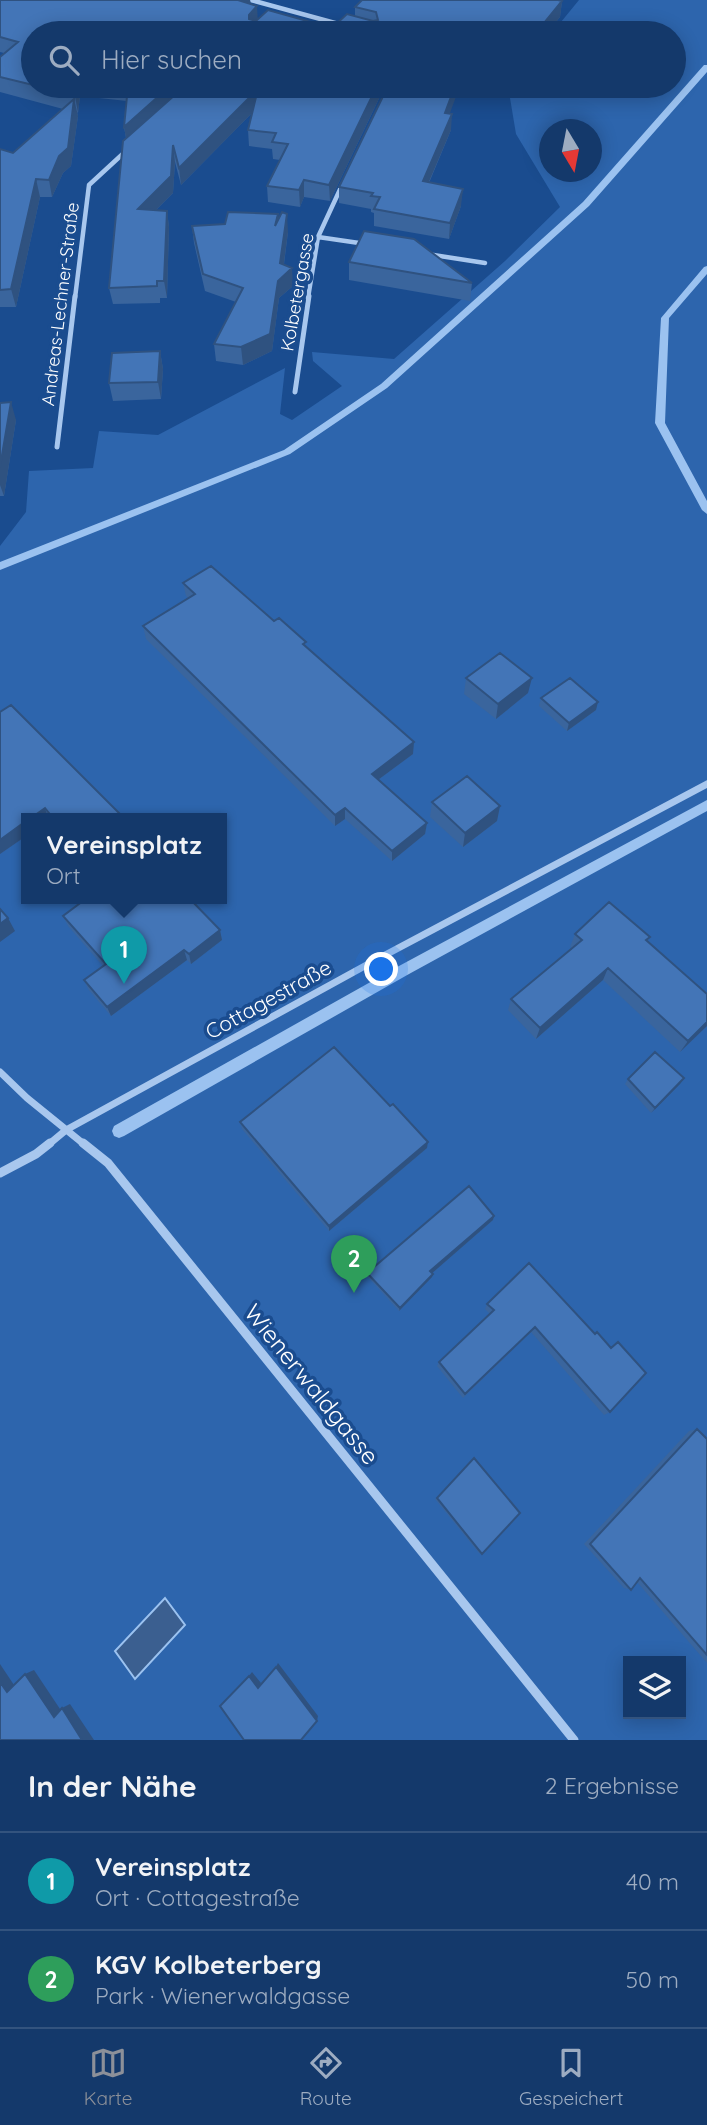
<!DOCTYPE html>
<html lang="de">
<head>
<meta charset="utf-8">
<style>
  :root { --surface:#14396b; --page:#214473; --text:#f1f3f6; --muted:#9dacc1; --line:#33537e; --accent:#8c9099 }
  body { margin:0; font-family:Quicksand,sans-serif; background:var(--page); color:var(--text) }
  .controls { position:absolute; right:21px; bottom:21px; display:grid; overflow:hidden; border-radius:0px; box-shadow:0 4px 18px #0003 }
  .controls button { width:63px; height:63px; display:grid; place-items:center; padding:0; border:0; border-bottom:2px solid var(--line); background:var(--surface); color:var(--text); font:35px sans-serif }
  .compass { position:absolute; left:539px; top:119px; width:63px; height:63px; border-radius:50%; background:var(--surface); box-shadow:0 4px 18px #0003; rotate:170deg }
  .you { position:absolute; left:382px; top:970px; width:24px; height:24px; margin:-18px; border:5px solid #fff; border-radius:50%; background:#1a73e8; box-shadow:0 0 0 10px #1a73e833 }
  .badge { display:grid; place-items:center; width:46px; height:46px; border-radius:50%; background:var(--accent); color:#fff; font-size:23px; font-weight:700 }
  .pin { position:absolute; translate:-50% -58px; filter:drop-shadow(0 2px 4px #0008) }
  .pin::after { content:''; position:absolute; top:37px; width:24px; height:21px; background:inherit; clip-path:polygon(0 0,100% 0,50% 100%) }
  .popup { position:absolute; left:21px; top:813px; width:206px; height:91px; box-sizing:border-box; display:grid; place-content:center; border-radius:0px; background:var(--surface); filter:drop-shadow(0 2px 5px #0005); font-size:23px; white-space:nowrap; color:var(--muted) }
  .popup b { font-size:26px; color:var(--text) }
  .popup::after { content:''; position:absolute; left:50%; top:100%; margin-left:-14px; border:14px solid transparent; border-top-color:var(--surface) }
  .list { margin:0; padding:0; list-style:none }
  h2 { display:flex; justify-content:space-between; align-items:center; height:91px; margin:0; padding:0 28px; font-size:30px }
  h2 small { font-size:23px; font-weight:400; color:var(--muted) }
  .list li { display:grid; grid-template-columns:46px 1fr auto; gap:21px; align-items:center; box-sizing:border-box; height:98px; padding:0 28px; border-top:2px solid var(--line) }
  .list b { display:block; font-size:26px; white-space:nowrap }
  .list p { margin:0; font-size:23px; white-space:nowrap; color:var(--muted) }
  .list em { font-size:23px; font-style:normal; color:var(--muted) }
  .icon { flex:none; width:38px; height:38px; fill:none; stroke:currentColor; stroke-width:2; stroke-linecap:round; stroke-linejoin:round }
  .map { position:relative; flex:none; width:707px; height:1740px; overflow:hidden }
  .search { position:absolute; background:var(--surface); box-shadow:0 4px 18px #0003; left:21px; right:21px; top:21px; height:77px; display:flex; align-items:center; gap:18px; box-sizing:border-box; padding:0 24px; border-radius:38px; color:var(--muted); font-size:26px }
  .sheet { height:287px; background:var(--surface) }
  nav { display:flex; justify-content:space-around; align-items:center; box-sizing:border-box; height:98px; border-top:2px solid var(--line); background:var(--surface); font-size:19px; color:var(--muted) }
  nav a { display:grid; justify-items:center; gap:4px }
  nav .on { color:var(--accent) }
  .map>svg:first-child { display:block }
  .green { fill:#2d65ad; fill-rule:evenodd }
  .water { fill:#3b5f90; stroke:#9bc2f0; stroke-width:2 }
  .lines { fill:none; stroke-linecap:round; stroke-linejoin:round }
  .stream { fill:#9bc2f0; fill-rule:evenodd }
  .minor-far3 { stroke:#a8c7ee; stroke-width:4.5 }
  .minor-far2 { stroke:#a8c7ee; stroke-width:5 }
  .minor-far1 { stroke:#a8c7ee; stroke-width:7 }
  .minor { stroke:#a8c7ee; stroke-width:9 }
  .wall { fill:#3a659d }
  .shaded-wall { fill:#2f5280 }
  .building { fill:#4375b7; stroke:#2f5280; stroke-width:2 }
  .labels { text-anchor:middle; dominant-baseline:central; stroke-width:7; stroke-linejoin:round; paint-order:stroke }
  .far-street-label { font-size:18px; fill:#fff; stroke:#1a4c8f }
  .street-label { font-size:21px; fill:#fff; stroke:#1a4c8f }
  .near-street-label { font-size:24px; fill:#fff; stroke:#1a4c8f }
</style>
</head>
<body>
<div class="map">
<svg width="707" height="1740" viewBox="0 0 707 1740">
  <rect width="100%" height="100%" fill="#1a4c8f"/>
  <path class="green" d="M579,0H707V1740H0V546L26,512L29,471L93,468L99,431L158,435L285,368L280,414L292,420L342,386L313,361L312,352L394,359L505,261L560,207L516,134L508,86H674V33H552ZM550,130H592V172H550ZM26,818H222V898H26ZM628,1661H681V1714H628Z"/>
  <path class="water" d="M165,1598L185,1625L135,1679L115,1651Z"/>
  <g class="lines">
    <path class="stream" d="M704,65H707V72L589,206L387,388L290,454L0,570V562L284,450L381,384L583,202Z
      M707,266V274L669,318L665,423L707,501V514L702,510L655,423L661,318L704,267Z
      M707,800V811L409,974L124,1136L119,1138L114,1136L112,1131L114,1126L399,966Z"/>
    <path class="minor-far3" d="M251,0L346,26
      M318,237L366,244
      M427,254L485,263
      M75,298L89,185L127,150
      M308,298L318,237L343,183"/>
    <path class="minor-far2" d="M295,392L309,296
      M57,447L75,296"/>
    <path class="minor-far1" d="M0,1072L27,1098L85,1145
      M48,1145L66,1130L372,962L707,784"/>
    <path class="minor" d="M83,1143L108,1163L574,1740
      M0,1173L36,1154L50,1143"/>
  </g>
  <path class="wall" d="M0,0H250L251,5L258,19L332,28L355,17V7L562,1L560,17L547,33H33V86H385L330,201L304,197L300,207L268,202L267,186L280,160L273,159L272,149L249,146L248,130L252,113L181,185L175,162L173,193L156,210L167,211L169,227L167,298H160V303L113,304L109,288L126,138L124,127L127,101L80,96L78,113L77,112L78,116L71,166L63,173L52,197H40L16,307H0V149L13,153L63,109L0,92V57L4,53L0,52Z
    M450,113L451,130L429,183L461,206L449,239L374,226V213L371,212V209L339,203V187Z
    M278,214V221L288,232L284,264L293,286L279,298L272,351L243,365L216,361L214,344L236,302L205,291L194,243L192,226L225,224Z
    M349,262L472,283L470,301L349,280Z
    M160,351L163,369L161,399L113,401L109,383Z
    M0,403L16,420L4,496H0Z
    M183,583L274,621L306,647L413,754L378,780L427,823L425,834L392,861L345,819L335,826L146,639L143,626L188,598L186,596Z
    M466,678L528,693L496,719L464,694Z
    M541,698L596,710L567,731L539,706Z
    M0,712L124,818H26V836L0,854Z
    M432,802L500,806L497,821L463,847L430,817Z
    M63,916L220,930L222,940L191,964L187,960L111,1016L88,989L84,980L103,966L68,926Z
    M575,934L650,937L647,942L707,994V1026L680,1052L603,980L536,1039L508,1010L511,999L572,948L570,947Z
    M628,1079L680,1084L651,1113L625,1084Z
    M390,1106L427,1148L329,1231L242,1129L240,1122Z
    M494,1216L493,1220L432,1273L433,1274L432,1277L399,1311L367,1276V1273Z
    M487,1304L595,1334L611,1348L618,1342L610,1412L604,1415L531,1332L463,1398L437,1366L439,1362L490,1314L485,1309Z
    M697,1429L707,1439V1663L637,1582L631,1590L624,1588L584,1544L689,1431Z
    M474,1458L482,1554L479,1553L435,1499Z"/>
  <path class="shaded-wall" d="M238,0H250L251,5L238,17Z
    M562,1L560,17L547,33H536Z
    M257,6L258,23L250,31L249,15Z
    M76,86H78L80,96L78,113L75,96Z
    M170,86H190L127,143L124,127Z
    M377,86H385L330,201L329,185Z
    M455,86H460L444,129L445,113Z
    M258,89L259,106L181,185L179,168Z
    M74,99L78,116L71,166L63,173L52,197L49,180Z
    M452,114L451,130L422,198L423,181Z
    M173,145L175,162L173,193L140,226L138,209Z
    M36,179L40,197L16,307L11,289Z
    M304,180V197L300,207L299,190Z
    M463,189L461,206L449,239L450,223Z
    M167,211L169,227L167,298L164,281Z
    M287,214L288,232L282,277L292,268L293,286L279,298L272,351L243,365L241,347L280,263Z
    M160,351L163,369L161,399L158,382Z
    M11,402L16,420L4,496L0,485V467Z
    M532,678L528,693L496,719L498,704Z
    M598,702L596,710L567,731L569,723Z
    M414,742L413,754L371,785L372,774Z
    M500,806L497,821L463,847L465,833Z
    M45,808L48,818H31Z
    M345,808V819L335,826V815Z
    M26,821V836L0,854V840Z
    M427,823L425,834L392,861V851Z
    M8,918L15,931L0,942V924Z
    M220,930L222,940L191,964L189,954Z
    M184,950L187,960L111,1016L107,1007Z
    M608,968L603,980L536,1039L540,1028Z
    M707,1022V1026L680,1052L688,1041Z
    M684,1078L680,1084L651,1113L655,1108Z
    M428,1142L427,1148L329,1231V1226Z
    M494,1216L493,1220L430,1275V1271Z
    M433,1274L432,1277L399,1311L400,1308Z
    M278,1663L318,1716L317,1721L276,1667Z
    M0,1664L16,1688L7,1692L0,1682Z
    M34,1670L62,1712L54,1717L25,1674Z
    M252,1672L261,1683L258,1688L249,1676Z
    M70,1704L94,1740H82L62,1708Z"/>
  <path class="building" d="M0,0H238L257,6L249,15V19L256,21L268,10L332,28L347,14L373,21L378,20L376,12L355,7L362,0H558L562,1L536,33H487L476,30L475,33H33V85L0,77V57L18,42L0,37Z
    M35,86H76L75,96Z
    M128,86H170L124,127Z
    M185,86H377L329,185L304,180L299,190L267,186L288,144L272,142L276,133L248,130L258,89L179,168L173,145L171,176L138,209L167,211L164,281H157V286L109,288L123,141Z
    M388,86H455L445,113L452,114L423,181L463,189L450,223L374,209L380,197L371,196L373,193L339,187Z
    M74,99L68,148L59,156L49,180L36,179L11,289L0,290V149L13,153Z
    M228,212L278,214L275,226L282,212L287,214L280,263L292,268L278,281L270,334L241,347L214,344L243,288L203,274L192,226L225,224Z
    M364,231L414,239L472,283L349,262Z
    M160,351L158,382L109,383L112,353Z
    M11,402L0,467V403Z
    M211,566L274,621L279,618L306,642L303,644L414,742L372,774L427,823L392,851L345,808L335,815L143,626L195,594L183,583Z
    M500,653L532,678L498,704L466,678Z
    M570,678L598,702L569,723L541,698Z
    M11,705L124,818H53L45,808L31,818H26V821L0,840V712Z
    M467,776L500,806L465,833L432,802Z
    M87,898H189L220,930L189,954L184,950L107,1007L84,980L106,964L63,916Z
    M609,902L650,937L646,940L707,994V1022L688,1041L608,968L540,1028L511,999L582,940L575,934Z
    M0,909L8,918L0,924Z
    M334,1047L390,1106L393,1104L428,1142L329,1226L240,1122Z
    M655,1052L684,1078L655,1108L628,1079Z
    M469,1186L494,1216L430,1271L433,1274L400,1308L367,1273Z
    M529,1263L595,1334L597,1332L611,1348L618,1342L646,1373L610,1412L535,1327L465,1394L439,1362L494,1310L487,1304Z
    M697,1429L707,1439V1655L640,1578L631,1590L590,1544Z
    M474,1458L520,1513L482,1554L437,1498Z
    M276,1667L317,1721L301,1740H244L220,1706L249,1676L258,1688Z
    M25,1674L54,1717L62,1708L82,1740H0V1682L7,1692Z"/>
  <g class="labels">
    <g class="far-street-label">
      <text transform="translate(297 292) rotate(-80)">Kolbetergasse</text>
      <text transform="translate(60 304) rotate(-83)">Andreas-Lechner-Straße</text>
    </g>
    <g class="street-label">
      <text transform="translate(268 999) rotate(-29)">Cottagestraße</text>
    </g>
    <g class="near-street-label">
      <text transform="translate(312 1384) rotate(51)">Wienerwaldgasse</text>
    </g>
  </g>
</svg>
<div class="controls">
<button><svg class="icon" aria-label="layers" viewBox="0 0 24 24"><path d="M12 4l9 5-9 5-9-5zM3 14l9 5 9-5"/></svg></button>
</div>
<svg class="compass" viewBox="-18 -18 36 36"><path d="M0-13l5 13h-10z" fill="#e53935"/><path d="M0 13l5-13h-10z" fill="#9dacc1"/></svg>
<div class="you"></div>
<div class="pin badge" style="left:124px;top:984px;background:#0f9aa8">1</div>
<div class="popup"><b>Vereinsplatz</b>Ort</div>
<div class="pin badge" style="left:354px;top:1293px;background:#2e9e5b">2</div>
<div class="search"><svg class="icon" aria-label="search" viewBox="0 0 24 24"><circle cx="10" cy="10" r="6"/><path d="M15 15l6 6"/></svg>Hier suchen</div>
</div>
<section class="sheet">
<h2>In der Nähe<small>2 Ergebnisse</small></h2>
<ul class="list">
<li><span class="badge" style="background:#0f9aa8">1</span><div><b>Vereinsplatz</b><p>Ort · Cottagestraße</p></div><em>40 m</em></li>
<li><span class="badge" style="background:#2e9e5b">2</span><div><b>KGV Kolbeterberg</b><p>Park · Wienerwaldgasse</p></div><em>50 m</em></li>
</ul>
</section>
<nav>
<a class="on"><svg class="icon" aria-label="map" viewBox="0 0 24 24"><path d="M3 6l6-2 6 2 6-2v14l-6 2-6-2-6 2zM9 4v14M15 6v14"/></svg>Karte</a>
<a><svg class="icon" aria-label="directions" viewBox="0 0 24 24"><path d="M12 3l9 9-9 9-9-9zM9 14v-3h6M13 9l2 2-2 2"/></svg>Route</a>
<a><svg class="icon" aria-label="saved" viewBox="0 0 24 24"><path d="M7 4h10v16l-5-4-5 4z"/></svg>Gespeichert</a>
</nav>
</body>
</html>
